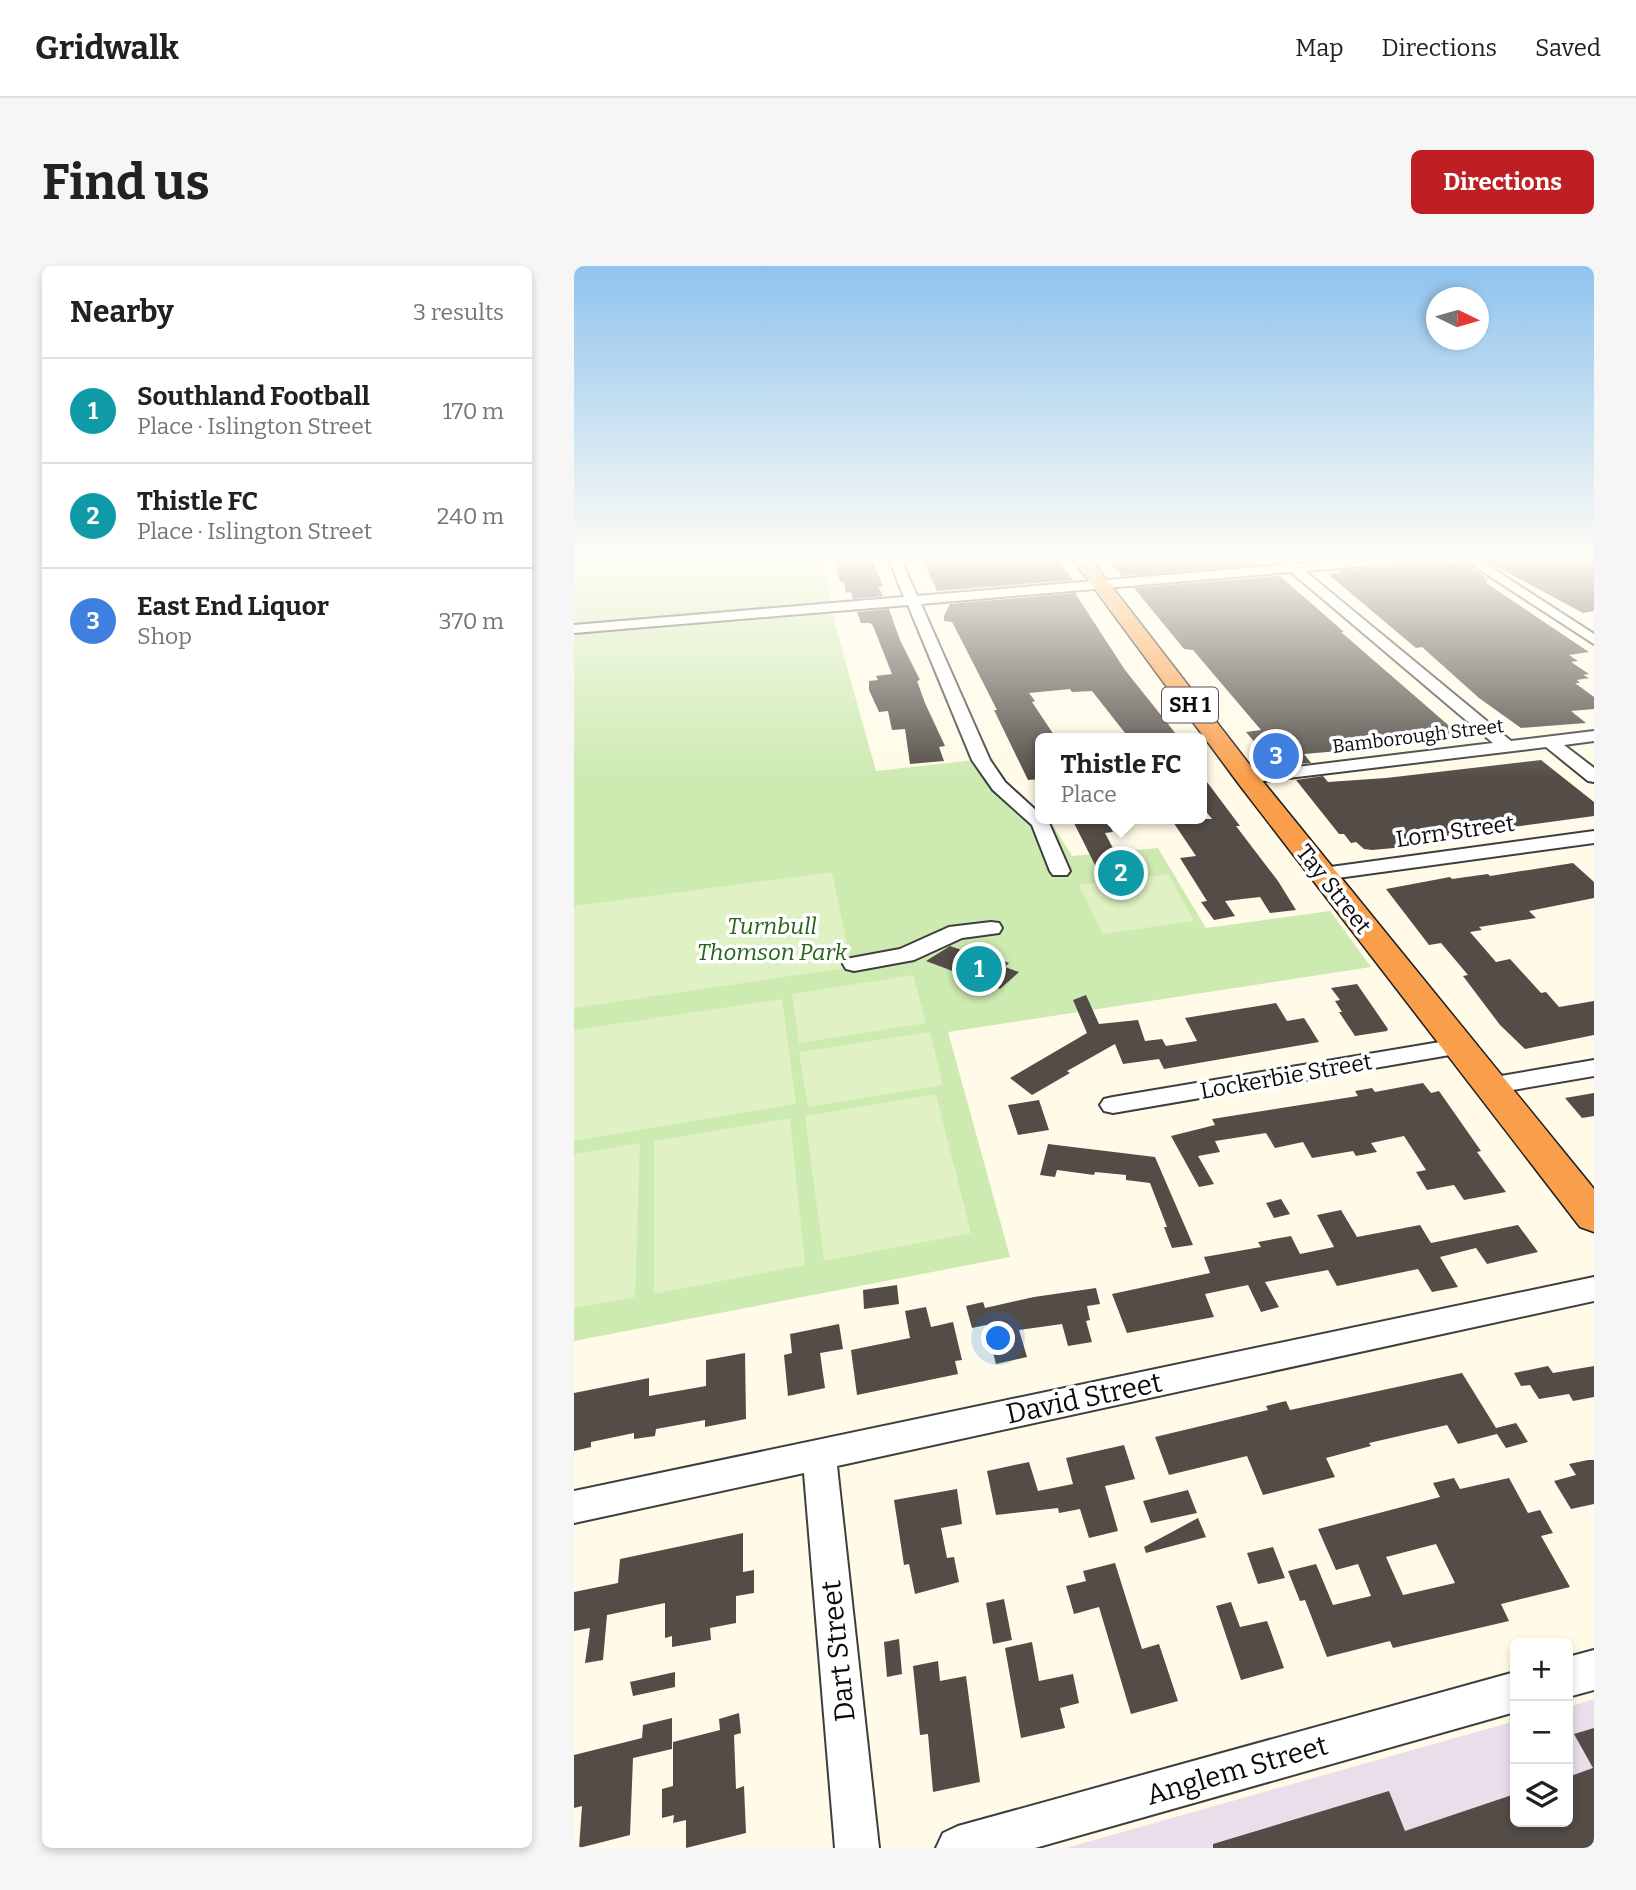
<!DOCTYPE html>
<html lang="en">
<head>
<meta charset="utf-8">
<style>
  :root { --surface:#fff; --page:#f6f6f6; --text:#202124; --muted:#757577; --line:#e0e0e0; --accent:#be1f23 }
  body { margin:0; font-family:Bitter,serif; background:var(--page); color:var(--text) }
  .controls { position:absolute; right:21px; bottom:21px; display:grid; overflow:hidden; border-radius:10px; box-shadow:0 4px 10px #0003 }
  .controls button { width:63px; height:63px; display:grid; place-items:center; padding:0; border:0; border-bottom:2px solid var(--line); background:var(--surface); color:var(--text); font:35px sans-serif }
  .compass { position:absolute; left:852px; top:21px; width:63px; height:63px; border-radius:50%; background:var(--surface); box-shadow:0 4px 10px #0003; rotate:95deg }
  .you { position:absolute; left:425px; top:1073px; width:24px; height:24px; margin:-18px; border:5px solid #fff; border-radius:50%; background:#1a73e8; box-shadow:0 0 0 10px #1a73e833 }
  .badge { display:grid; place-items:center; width:46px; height:46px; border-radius:50%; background:var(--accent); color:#fff; font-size:23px; font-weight:700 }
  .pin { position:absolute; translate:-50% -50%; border:4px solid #fff; box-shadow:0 2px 7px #0006 }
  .popup { position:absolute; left:461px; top:467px; width:172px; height:91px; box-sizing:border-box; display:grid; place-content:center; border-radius:10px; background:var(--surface); filter:drop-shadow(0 2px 5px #0005); font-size:23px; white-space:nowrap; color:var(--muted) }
  .popup b { font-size:26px; color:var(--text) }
  .popup::after { content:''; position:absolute; left:50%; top:100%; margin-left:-14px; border:14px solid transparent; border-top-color:var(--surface) }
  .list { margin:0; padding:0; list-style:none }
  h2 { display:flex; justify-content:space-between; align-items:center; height:91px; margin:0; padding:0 28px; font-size:30px }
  h2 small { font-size:23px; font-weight:400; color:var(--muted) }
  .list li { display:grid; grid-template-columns:46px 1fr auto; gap:21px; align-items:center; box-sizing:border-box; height:105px; padding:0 28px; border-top:2px solid var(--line) }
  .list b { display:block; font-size:26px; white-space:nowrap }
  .list p { margin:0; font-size:23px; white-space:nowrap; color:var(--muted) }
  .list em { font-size:23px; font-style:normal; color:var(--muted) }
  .icon { flex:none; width:38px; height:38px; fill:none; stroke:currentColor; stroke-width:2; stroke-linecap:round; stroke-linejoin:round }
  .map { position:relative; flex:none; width:1020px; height:1582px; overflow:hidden; border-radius:10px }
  header { display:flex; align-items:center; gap:42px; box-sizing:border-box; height:98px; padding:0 35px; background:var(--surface); border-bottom:2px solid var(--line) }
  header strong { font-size:33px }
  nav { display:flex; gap:38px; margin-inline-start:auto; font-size:24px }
  .intro { display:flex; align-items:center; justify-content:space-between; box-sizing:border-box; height:168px; padding:0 42px }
  h1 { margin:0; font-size:49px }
  .button { padding:18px 32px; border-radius:10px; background:var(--accent); color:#fff; font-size:24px; font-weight:700 }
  main { display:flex; gap:42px; padding:0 42px }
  aside { flex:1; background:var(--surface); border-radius:10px; box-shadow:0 4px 10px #0003 }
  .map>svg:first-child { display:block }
  .industrial { fill:#e9deea }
  .green { fill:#cdeab1 }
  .pitch { fill:#e0f1c3 }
  .building { fill:#534c47; fill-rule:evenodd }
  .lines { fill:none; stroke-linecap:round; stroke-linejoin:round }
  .minor-casing { stroke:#3e3e3e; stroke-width:4 }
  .highway-casing { stroke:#1c1c1c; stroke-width:3 }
  .minor { fill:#fff; fill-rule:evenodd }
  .highway { fill:#f99f4c; fill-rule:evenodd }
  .labels { text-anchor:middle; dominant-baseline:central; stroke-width:7; stroke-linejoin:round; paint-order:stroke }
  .far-street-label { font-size:19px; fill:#0b0b0b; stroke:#fff }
  .shield { fill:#fff; stroke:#545454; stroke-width:2 }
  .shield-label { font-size:21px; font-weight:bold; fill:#0b0b0b }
  .street-label { font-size:23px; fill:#0b0b0b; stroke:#fff }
  .park-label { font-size:23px; font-style:italic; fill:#27631a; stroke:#fff }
  .near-street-label { font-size:28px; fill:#0b0b0b; stroke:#fff }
</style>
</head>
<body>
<header>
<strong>Gridwalk</strong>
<nav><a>Map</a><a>Directions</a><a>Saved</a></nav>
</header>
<div class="intro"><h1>Find us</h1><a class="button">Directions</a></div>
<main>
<aside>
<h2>Nearby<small>3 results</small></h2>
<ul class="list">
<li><span class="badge" style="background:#0f9aa8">1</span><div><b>Southland Football</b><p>Place · Islington Street</p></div><em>170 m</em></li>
<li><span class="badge" style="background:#0f9aa8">2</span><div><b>Thistle FC</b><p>Place · Islington Street</p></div><em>240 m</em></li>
<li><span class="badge" style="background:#3f7fe0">3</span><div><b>East End Liquor</b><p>Shop</p></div><em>370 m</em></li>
</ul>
</aside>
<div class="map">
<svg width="1020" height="1582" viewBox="0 0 1020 1582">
  <rect width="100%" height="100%" fill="#fffbe8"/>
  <path class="industrial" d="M1020,1433V1582H492L941,1455V1556H994V1441Z"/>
  <path class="green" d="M0,291H246L258,336L0,359Z
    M257,344L302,505L418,492L429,515L466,545V553H475L498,590L584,582L632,662L756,645L797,701L374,766L436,991L0,1075V366Z"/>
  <path class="pitch" d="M258,606L278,701L0,742V640Z
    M594,608L620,655L529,668L505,619Z
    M339,709L352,757L225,777L218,728Z
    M208,733L222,838L0,875V764Z
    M356,766L369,819L234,841L225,786Z
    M362,828L397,967L250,995L231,850Z
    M216,852L231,999L80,1028V875Z
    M66,877L61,1031L0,1042V888Z"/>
  <path class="building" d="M297,291L309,320L304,321L309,330L279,333L277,326L272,327L270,316H266L261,294Z
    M347,291H482L499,314L363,325Z
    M531,291H676L683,299L548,310Z
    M954,291H1020V345L1009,347L912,295Z
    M864,296L890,297L914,313L912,317L1015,386L995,389L1004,395L997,396L1015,408L1009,409L1015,412L1003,414L1006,417H1001L1020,431V443L997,445L1012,457L947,462L905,432L848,381L842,382L754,308L766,307L763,305Z
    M706,310L770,366H767L888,471L864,474L858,469L759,479L765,485L730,488L737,497L691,500L680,486L688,485L672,466L687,464L619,384L610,383L560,322Z
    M501,327L551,404L602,468L555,472L518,425L498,426L496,423L455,427L461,435L458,436L482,472H466V513L454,514L420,444H423L395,389L378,356L370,355V350L376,338Z
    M315,343L326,374L346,414L343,415L351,437L371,480L365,481L370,495L336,498L331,463L318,464L314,445L305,446L295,424V415L304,414L302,410L318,408L299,360L296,357H287L283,346Z
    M967,494L1020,536V550L827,576L831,581L798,584L790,583L782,576L777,577L770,568H765L722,514L749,510L754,516L812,512Z
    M627,508L666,560H662L704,615L722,644L696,647L686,631L651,635L661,650L640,654L627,636L633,635L606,592L622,590L597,553H638L627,539Z
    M498,553H532L539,566L531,567L553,609L528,613Z
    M999,597L1020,616V632L955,645L962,652L905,661L908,664L896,666L922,696L936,693L967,727L972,726L985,741L1020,735V769L951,783L926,759L889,710L894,709L867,677L855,679L812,623L876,611L878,613L914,608L916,610Z
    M376,680L396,687L400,684L435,697L431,701L445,706L426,723L352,695Z
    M783,718L814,763L813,765L781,770L765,746H768L761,735L766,734L757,722Z
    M512,729L525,758L564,754L571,775L588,773L592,780L623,775L611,752L702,737L713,755L730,752L745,776L590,803L585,793L549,798L541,778L493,805L496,807L458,829L436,812L513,767L499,734Z
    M849,817L857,827L865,825L907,885L903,886L932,926L890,934L880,919L853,924L842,906L852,904L830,870L797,877L803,886L782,890L779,885L738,892L729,876L701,882L692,867L641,875L646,886L624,890L640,918L625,921L597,870L641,859L638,853L784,830L781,825L798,822L801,826Z
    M1020,827V850L1008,852L991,832Z
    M465,834L475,864L444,869L434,839Z
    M474,878L581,891L619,979L598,982L590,961H593L576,917L552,914V909L521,906L520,909L483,904L481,911L466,909Z
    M707,933L716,948L700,952L692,937Z
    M767,944L783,971L846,959L857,977L944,959L964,986L913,998L902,982L866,991L884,1021L858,1026L844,1003L763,1020L754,1004L691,1016L705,1041L687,1046L674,1019L631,1028L640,1051L553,1067L538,1028L636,1007L630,991L687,981L684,976L717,970L726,988L760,981L743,949Z
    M323,1019L325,1038L290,1043L289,1024Z
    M522,1022L526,1038L513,1040L516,1054L512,1055L518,1076L494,1080L488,1058L445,1064L453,1091L422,1098L412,1059L398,1062L392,1040L409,1036L411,1042L460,1031Z
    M352,1041L357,1061L379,1056L388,1094L381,1095L384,1108L283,1129L277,1084L336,1072L331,1045Z
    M265,1058L269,1083L246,1087L251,1122L214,1130L210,1089L218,1087L216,1068Z
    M171,1087L172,1153L131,1161V1154L82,1163L81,1170L60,1173V1167L17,1176V1181L0,1185V1127L75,1112V1130L132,1120V1094Z
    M974,1100L979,1107L1020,1100V1131L999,1135L995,1128L965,1133L956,1119L947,1120L940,1107Z
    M888,1107L922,1162L942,1157L954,1176L932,1182L923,1168L884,1178L873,1159L795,1177L797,1180L752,1192L761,1211L689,1229L673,1190L595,1209L581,1171L694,1144L692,1140L712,1135L716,1144Z
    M550,1179L561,1213L531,1220L544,1265L515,1272L506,1243L485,1247L484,1242L422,1249L413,1205L455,1196L464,1225L499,1218L492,1192Z
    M1014,1194H1020V1238L997,1243L980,1215L1002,1209L995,1198Z
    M880,1212L886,1223L935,1212L954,1247L966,1244L979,1267L967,1270L996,1321L927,1338L935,1355L819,1382L816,1375L753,1391L731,1334L726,1335L714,1305L742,1298L759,1339L797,1330L784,1298L762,1304L744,1263L866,1231L859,1217ZM862,1278L881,1317L829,1329L812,1291Z
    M383,1223L388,1258L367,1262L373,1292L380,1291L385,1316L341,1328L335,1298L330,1299L320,1234Z
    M614,1224L623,1247L577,1257L569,1235Z
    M624,1252L632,1271L572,1287L570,1281Z
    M169,1267V1306L180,1304V1327L162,1330V1357L136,1362L137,1374L98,1381V1370L91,1372V1337L33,1349L29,1394L11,1397L16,1362L0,1365V1326L44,1317L46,1293Z
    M699,1281L711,1312L684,1318L673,1287Z
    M541,1297L568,1383L585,1378L604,1435L557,1448L525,1341L500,1348L492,1320L512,1315L509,1305Z
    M430,1333L438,1374L419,1378L412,1337Z
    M657,1336L666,1361L693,1355L710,1402L667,1414L642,1340Z
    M325,1373L328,1408L313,1411L310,1376Z
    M458,1376L465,1415L499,1408L505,1437L486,1442L491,1462L447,1472L431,1382Z
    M364,1395L366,1415L392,1410L406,1516L359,1526L354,1468L346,1469L339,1400Z
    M101,1406V1421L59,1430L56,1416Z
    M165,1447L167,1467L160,1469L162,1523L170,1520L172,1567L112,1582V1554L99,1557L100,1549L88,1552V1523L99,1520V1476L146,1464L145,1453Z
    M98,1452V1483L59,1492L56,1569L5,1582L8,1540L0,1542V1489L68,1472L69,1459Z
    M1020,1462V1582H639V1578L815,1525L831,1565L941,1528V1556H994V1511L1019,1502L1000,1468Z"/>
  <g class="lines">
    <g class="minor-casing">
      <path id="minor" d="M314,291H326L343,330L709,299L707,296L713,292L723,298L803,291H854L848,295L731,305L937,475L1020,465V475L990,479L1020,502V516L1014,515L972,481L673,517L667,516L664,512L673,507L919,477L717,306L347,338L416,494L431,516L466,548V553H472L475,557L496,605L493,609H479L476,605L458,559L419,524L398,494L334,339L0,367V359L330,331Z
        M886,291H901L1020,368V378Z
        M1020,565V577L749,614L742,612L739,608L742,604L749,602Z
        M417,656L425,657L428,662L425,667L388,672L340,694L280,705L272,703L269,698L272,693L326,683L375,661Z
        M884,773L893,776L896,781L893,786L539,847L530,845L526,839L530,833L539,831Z
        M1020,794V810L915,828L906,826L902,820L906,814L915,812Z
        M1020,1011V1035L263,1200L305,1582H261L230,1207L0,1257V1225Z
        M1020,1384V1424L994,1431V1391Z
        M941,1406V1446L461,1582H362L369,1567L384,1560Z"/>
    </g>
    <g class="highway-casing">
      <path id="highway" d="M497,291H515L682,507L1020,923V966L1006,961L664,517Z"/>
    </g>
    <use href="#minor" class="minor"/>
    <use href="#highway" class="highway"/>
  </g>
  <linearGradient id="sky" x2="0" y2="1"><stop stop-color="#8fc3ee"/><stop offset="0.57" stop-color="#fffdf5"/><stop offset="1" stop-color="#fffdf5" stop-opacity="0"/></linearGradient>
  <rect width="1020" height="513" fill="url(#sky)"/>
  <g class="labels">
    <g class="far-street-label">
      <text transform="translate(844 470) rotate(-7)">Bamborough Street</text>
    </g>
    <rect class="shield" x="588" y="421.5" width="56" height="35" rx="5"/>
    <g class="shield-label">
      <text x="616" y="439">SH 1</text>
    </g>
    <g class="street-label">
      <text transform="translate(881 565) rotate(-8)">Lorn Street</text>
      <text transform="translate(760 623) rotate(52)">Tay Street</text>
      <text transform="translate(712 810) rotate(-10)">Lockerbie Street</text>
    </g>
    <g class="park-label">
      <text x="198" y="660">Turnbull<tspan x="198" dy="26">Thomson Park</tspan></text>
    </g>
    <g class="near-street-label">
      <text transform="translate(510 1132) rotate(-12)">David Street</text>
      <text transform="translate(264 1385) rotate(-96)">Dart Street</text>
      <text transform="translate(663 1504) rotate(-16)">Anglem Street</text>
    </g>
  </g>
</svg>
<div class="controls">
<button>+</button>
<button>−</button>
<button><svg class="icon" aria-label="layers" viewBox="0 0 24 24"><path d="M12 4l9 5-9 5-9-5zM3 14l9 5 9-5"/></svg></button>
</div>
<svg class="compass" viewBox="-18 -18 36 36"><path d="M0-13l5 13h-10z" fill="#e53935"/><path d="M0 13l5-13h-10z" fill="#757577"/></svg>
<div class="you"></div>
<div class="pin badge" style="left:405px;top:703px;background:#0f9aa8">1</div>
<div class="pin badge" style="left:547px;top:607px;background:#0f9aa8">2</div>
<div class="popup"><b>Thistle FC</b>Place</div>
<div class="pin badge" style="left:702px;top:490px;background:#3f7fe0">3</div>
</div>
</main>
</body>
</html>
